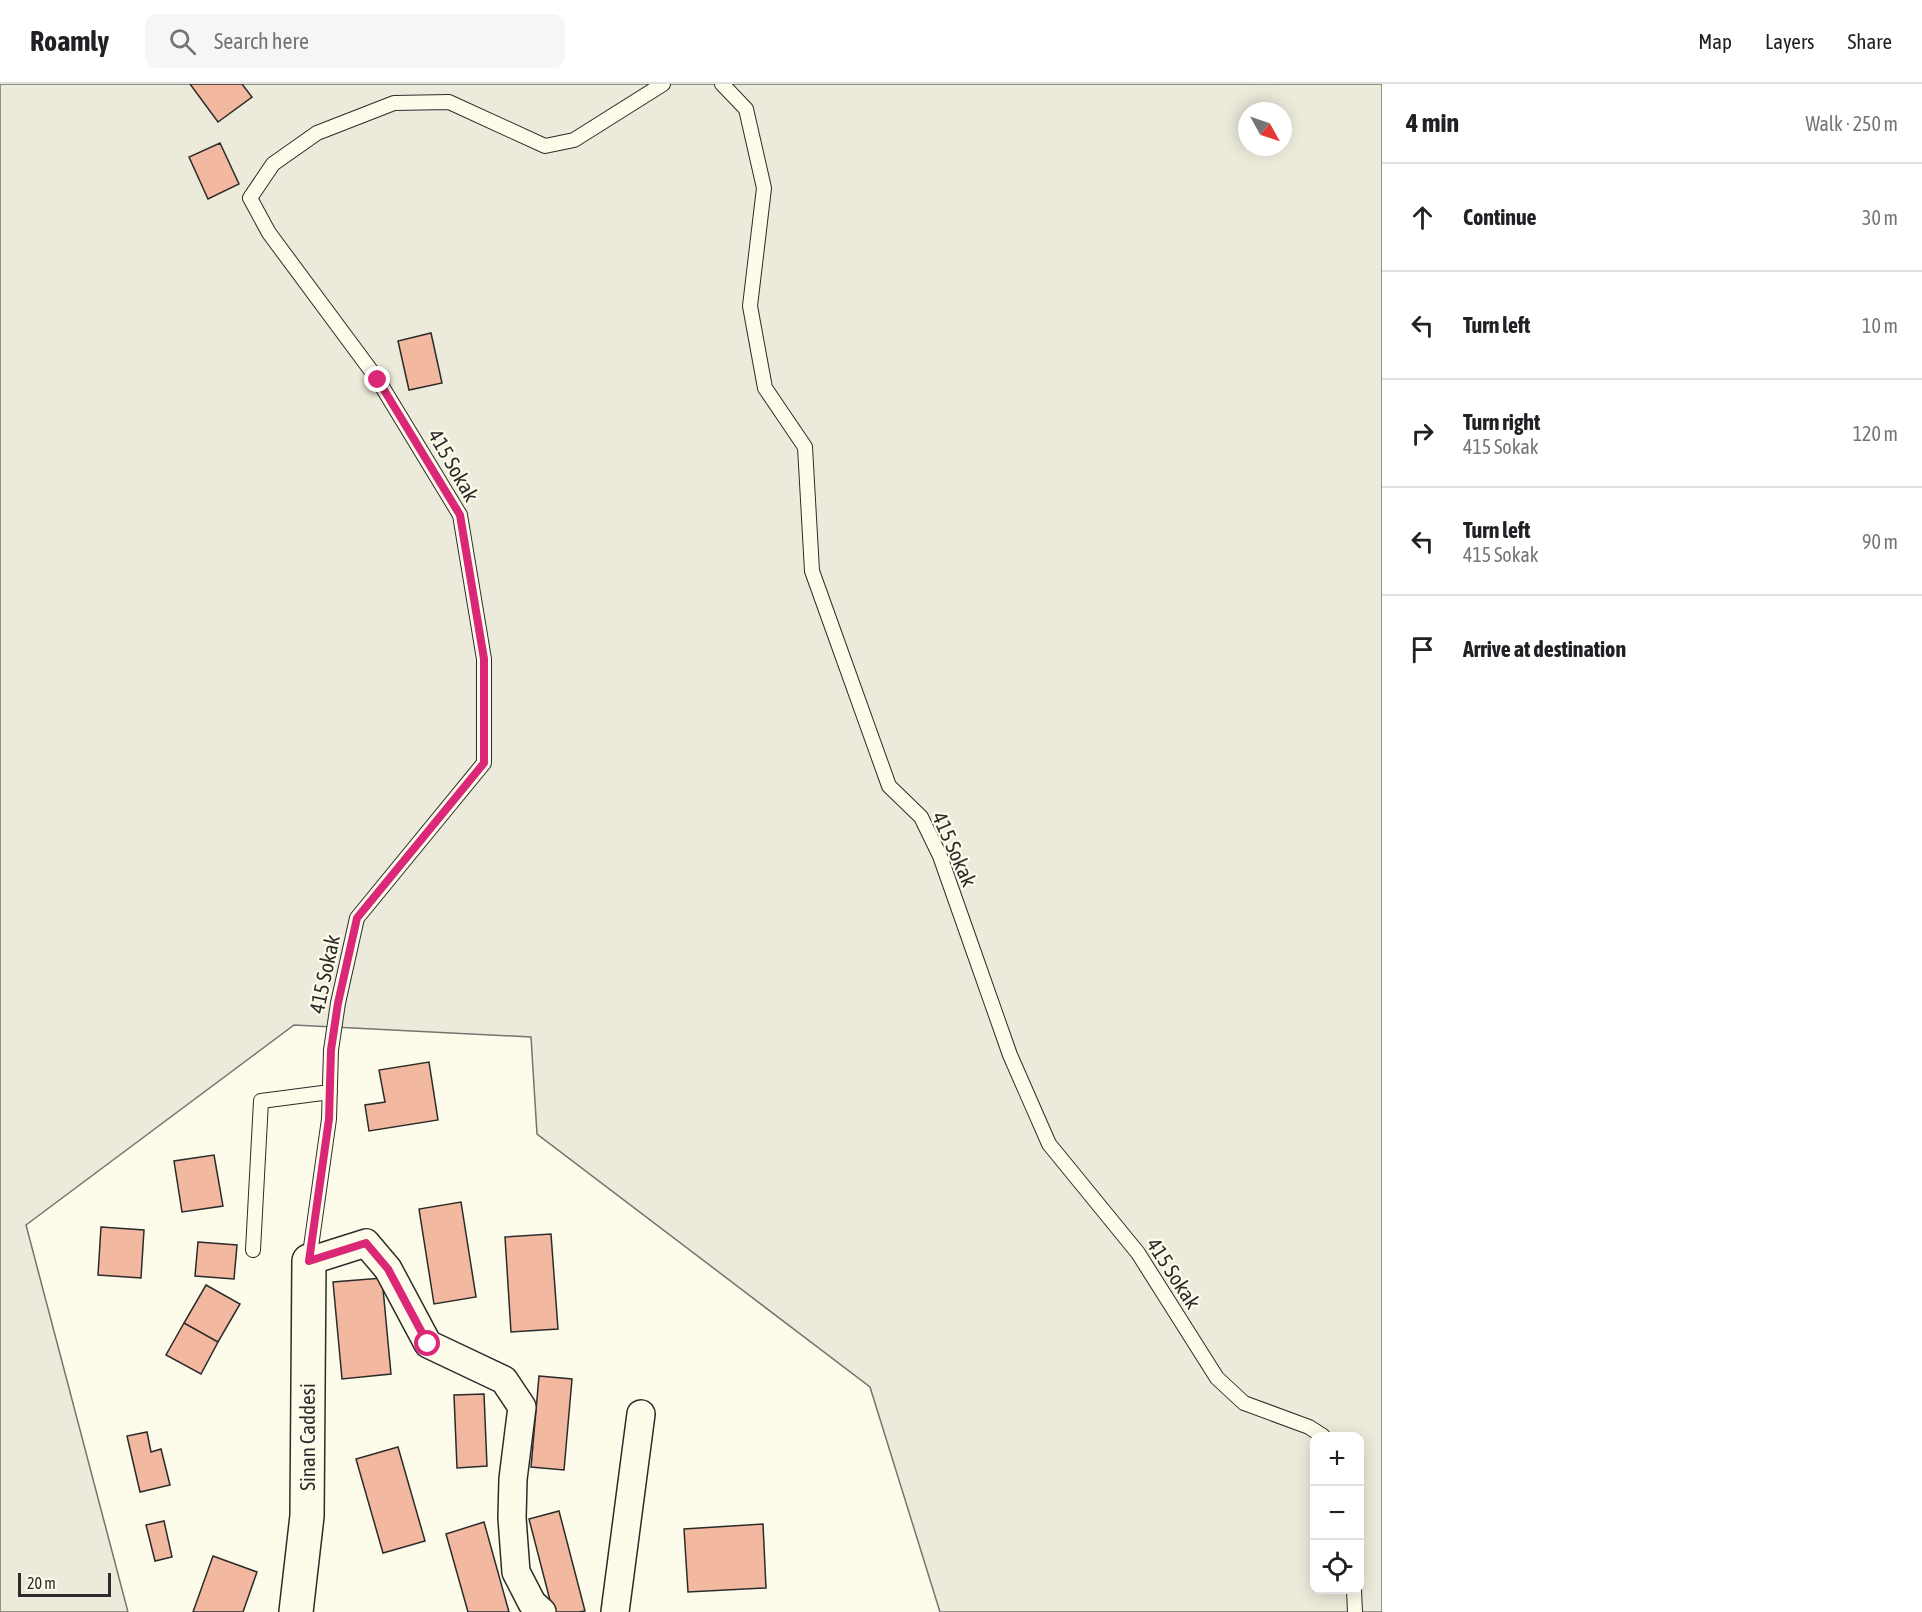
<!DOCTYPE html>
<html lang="en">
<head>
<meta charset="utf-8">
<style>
  :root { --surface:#fff; --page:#f6f6f6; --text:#202124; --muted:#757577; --line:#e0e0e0 }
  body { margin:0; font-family:"Asap Condensed",sans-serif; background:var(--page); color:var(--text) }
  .controls { position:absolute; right:18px; bottom:18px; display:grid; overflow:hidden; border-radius:12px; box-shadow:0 3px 15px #0003 }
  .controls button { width:54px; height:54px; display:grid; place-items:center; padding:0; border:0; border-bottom:2px solid var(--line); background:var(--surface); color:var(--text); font:30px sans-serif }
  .compass { position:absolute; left:1238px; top:18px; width:54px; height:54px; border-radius:50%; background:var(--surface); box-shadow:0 3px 15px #0003; rotate:130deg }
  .scale { position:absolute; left:18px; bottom:15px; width:93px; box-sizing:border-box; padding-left:6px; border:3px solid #2b2b2b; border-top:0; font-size:16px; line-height:21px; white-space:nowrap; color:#2b2b2b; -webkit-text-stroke:4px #fdfbea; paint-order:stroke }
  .stop { position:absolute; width:18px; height:18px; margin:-14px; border:4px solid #db2777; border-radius:50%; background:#fff }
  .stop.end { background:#db2777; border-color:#fff; box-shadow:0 2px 6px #0008 }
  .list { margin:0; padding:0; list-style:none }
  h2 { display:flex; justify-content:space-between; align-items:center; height:78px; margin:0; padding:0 24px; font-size:26px }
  h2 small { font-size:20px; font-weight:400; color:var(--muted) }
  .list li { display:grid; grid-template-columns:39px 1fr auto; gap:18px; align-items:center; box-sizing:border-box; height:108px; padding:0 24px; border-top:2px solid var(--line) }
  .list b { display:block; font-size:22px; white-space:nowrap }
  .list p { margin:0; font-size:20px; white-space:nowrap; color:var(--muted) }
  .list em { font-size:20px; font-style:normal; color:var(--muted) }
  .icon { flex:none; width:33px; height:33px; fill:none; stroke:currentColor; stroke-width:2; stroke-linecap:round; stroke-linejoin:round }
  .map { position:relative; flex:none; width:1382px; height:1528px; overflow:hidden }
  header { display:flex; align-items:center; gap:36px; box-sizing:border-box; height:84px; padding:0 30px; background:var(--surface); border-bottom:2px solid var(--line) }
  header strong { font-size:28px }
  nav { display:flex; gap:33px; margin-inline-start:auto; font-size:21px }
  .search { width:420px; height:54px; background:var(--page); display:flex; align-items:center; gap:15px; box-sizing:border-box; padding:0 21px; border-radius:12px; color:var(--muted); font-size:22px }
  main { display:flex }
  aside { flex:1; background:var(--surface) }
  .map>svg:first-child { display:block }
  .green { fill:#ecebdb; stroke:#74746e; stroke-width:1.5; fill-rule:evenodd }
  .building { fill:#f2b8a0; stroke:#2b2b2b; stroke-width:1.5 }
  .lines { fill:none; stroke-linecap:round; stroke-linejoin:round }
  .lane-casing { stroke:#2b2b2b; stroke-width:16 }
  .street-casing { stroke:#2b2b2b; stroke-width:30 }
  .secondary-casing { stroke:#2b2b2b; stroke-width:36 }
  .lane { stroke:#fdfbea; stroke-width:14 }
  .street { stroke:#fdfbea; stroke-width:27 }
  .secondary { stroke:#fdfbea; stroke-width:33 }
  .route { stroke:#db2777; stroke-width:8 }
  .labels { text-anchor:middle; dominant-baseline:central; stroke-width:4.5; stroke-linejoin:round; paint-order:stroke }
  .street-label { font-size:21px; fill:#2b2b2b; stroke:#fdfbea }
</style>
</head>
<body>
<header>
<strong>Roamly</strong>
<div class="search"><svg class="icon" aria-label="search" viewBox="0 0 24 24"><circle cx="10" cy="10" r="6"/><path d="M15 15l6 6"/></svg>Search here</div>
<nav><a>Map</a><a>Layers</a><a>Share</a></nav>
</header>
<main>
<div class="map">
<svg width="1382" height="1528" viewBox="0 0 1382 1528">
  <rect width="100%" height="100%" fill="#fdfbea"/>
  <path class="green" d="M0,0H1382V1528H940L870,1303L537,1050L531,953L294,941L26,1141L128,1528H0ZM1247,27H1283V63H1247ZM1314,1352H1360V1506H1314Z"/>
  <path class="building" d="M190,0H242L252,13L218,38Z
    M220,59L239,100L208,115L189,73Z
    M431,249L442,299L409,306L398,257Z
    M429,978L438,1036L369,1047L365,1021L385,1018L379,986Z
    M214,1071L223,1122L182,1128L174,1077Z
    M461,1118L476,1213L434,1220L419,1125Z
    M101,1143L144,1146L141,1194L98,1191Z
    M551,1150L558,1245L511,1248L505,1153Z
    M198,1158L237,1161L234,1195L195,1192Z
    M382,1194L391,1290L342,1295L333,1198Z
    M206,1201L240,1220L218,1258L184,1239Z
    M184,1239L218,1258L201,1290L166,1271Z
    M539,1292L572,1295L564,1386L531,1383Z
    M484,1310L487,1382L457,1384L454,1311Z
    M147,1348L151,1368L161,1365L170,1401L140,1408L127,1352Z
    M398,1363L425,1457L383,1469L356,1375Z
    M559,1427L585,1527L579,1528H553L529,1435Z
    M164,1437L172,1473L155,1477L146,1441Z
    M484,1438L509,1528H468L446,1450Z
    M763,1440L766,1504L688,1508L684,1445Z
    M213,1472L257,1488L243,1528H193Z"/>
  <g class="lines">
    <g class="lane-casing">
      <path id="lane" d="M722,0L746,25L764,104L750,222L765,304L805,363L812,487L889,702L921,733L940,772L1010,971L1049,1060L1138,1169L1217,1294L1244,1319L1309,1343L1323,1352
        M253,1166L261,1017L330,1008
        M309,1177L329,1035L331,966L338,919L357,834L484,679V575L460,431L378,296L269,149L250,114L273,80L317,49L394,19L449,18L545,62L574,56L663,0
        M1354,1506L1355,1528"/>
    </g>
    <g class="street-casing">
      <path id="street" d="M309,1177L366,1159L388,1185L428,1260L504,1296L522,1323L513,1395L512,1434L516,1488L532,1519L542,1528
        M615,1528L641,1330"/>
    </g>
    <g class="secondary-casing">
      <path id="secondary" d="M296,1528L307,1432L309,1177"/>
    </g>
    <use href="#lane" class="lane"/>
    <use href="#street" class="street"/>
    <use href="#secondary" class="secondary"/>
  </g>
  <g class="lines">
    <path class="route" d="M378,296L460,431L484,575V679L357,834L338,919L331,966L329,1035L309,1177L366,1159L388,1185L428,1260"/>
  </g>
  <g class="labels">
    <g class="street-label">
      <text transform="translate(454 381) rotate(60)">415 Sokak</text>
      <text transform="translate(955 765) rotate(66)">415 Sokak</text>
      <text transform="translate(324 890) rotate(-78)">415 Sokak</text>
      <text transform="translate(1174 1189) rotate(57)">415 Sokak</text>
      <text transform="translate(307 1353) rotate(-90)">Sinan Caddesi</text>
    </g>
  </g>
</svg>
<div class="controls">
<button>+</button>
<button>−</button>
<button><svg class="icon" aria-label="locate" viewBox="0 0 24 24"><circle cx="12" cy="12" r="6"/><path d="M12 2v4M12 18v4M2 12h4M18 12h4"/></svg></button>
</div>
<svg class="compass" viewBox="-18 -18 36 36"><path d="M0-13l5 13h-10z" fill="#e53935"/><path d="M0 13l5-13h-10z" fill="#757577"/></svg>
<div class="scale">20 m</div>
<div class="stop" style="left:428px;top:1260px"></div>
<div class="stop end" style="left:378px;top:296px"></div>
</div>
<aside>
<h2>4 min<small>Walk · 250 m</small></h2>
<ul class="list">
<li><svg class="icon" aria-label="ahead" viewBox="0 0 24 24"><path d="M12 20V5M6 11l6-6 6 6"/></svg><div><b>Continue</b></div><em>30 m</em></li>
<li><svg class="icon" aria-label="left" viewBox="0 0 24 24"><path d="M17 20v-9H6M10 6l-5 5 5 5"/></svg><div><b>Turn left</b></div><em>10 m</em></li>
<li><svg class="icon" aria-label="right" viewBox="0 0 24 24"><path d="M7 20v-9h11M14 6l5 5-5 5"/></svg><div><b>Turn right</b><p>415 Sokak</p></div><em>120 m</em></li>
<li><svg class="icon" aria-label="left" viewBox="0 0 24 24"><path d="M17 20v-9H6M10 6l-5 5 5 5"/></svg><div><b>Turn left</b><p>415 Sokak</p></div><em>90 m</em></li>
<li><svg class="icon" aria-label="arrive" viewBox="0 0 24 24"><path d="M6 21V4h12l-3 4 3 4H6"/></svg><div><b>Arrive at destination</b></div></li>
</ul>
</aside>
</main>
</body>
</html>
